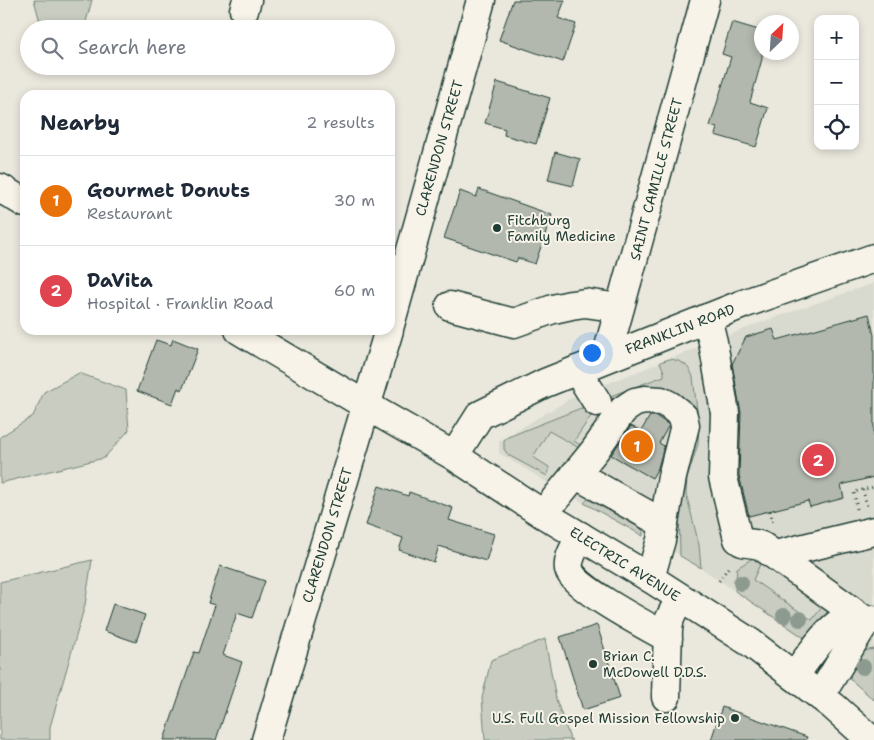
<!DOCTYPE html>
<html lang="en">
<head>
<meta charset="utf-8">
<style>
  :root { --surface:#fff; --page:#f2f2f3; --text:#1f2937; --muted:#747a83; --line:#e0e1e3; --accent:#0f766e }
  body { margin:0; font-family:"Shantell Sans",sans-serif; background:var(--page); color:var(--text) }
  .controls { position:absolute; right:15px; top:15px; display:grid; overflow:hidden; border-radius:10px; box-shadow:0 2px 8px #0003 }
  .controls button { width:45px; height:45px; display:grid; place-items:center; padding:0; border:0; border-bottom:1px solid var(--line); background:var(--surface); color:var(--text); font:25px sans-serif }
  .compass { position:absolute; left:754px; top:15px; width:45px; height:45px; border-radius:50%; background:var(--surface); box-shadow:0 2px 8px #0003; rotate:25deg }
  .you { position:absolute; left:591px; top:352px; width:18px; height:18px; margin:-12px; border:4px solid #fff; border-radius:50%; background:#1a73e8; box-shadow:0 0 0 8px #1a73e833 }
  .badge { display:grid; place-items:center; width:32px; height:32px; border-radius:50%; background:var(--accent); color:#fff; font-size:16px; font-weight:700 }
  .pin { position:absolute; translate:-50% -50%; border:2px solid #fff; box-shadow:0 1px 5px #0006 }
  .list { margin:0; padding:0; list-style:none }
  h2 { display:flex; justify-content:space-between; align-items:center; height:65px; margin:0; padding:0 20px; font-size:21px }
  h2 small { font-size:16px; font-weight:400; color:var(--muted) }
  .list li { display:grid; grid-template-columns:32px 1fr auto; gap:15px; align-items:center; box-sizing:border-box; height:90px; padding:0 20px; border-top:1px solid var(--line) }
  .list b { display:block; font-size:19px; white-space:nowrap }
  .list p { margin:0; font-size:16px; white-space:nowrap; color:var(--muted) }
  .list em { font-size:16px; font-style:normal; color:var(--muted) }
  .icon { flex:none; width:28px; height:28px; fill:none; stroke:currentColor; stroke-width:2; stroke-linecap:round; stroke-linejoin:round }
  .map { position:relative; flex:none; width:874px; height:740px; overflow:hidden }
  .search { position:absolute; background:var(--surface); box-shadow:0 2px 8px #0003; left:20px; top:20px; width:375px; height:55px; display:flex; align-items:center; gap:12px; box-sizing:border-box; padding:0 18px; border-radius:28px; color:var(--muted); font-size:19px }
  .panel { position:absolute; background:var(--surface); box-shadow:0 2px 8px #0003; left:20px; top:90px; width:375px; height:245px; border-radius:15px }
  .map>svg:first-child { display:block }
  .built { fill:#d9dacf }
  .green { fill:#c8ccc1; stroke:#74847a }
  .building { fill:#b2b8ae; stroke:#1f3d34 }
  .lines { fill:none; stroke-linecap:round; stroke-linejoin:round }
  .minor-casing { stroke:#1f3d34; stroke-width:31 }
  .major-casing { stroke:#1f3d34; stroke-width:31 }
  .path { stroke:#1f3d34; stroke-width:3; stroke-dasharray:1 4; stroke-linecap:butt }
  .minor { stroke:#f7f3e8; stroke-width:28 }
  .major { stroke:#f7f3e8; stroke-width:28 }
  .tree { fill:#8d9a8f }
  .poi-dot { fill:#1f3d34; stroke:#f7f3e8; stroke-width:2 }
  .labels { text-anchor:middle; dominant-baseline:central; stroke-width:4; stroke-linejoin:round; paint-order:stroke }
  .street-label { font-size:14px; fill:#1f3d34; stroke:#f7f3e8 }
  .poi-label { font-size:14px; fill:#1f3d34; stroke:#f7f3e8; text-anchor:start }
</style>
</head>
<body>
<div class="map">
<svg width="874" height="740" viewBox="0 0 874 740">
  <rect width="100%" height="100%" fill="#eae8dd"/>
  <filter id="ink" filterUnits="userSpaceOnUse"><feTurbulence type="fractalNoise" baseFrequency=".02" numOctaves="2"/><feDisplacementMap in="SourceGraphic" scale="10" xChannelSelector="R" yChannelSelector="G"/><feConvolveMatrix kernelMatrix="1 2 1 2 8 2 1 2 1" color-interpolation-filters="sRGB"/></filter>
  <g filter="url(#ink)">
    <path class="built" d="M874,283V700L798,634L701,568L648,536L561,491L499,453V441L573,397L762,322Z"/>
    <path class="green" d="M34,0H92L84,29H42Z
      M669,359C681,360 689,365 693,377L699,427L698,444L687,479L686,493L699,545L701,568L680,556L679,500L690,417L619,408L605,398L664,376V372L660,362Z
      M79,373L126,390L129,430L104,458L0,483V437L33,416L44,392Z
      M581,408L590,410L593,413L574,441L582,446L579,448L549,431L533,457L549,467V471L547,476L508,455L504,449V440L508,437Z
      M588,499L640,528L643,531V536L584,503Z
      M757,557L761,562L753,580L812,620L822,607L826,605L830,608L812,636L803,637L735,591L737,568L753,558Z
      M92,560L85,605L50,727V740H0V582Z
      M545,639L556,699L570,739L572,740H485L482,698L491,660Z
      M874,649V700L851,680L849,671L859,652Z"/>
    <path class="building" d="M513,0H565L558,18L576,24L563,62L499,40Z
      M732,22L762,31V59L750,102L768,108L756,147L715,135L717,128L710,126L731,57L722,54Z
      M497,82L550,98L536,144L504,135L505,129L485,123Z
      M555,152L580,159L573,186L548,180Z
      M479,189L552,215L535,264L518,258L516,262L444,238L460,191L476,197Z
      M869,314L874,335V477L841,485L844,498L810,507L808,501L749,516L739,475L741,413L732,364L746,337L773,329L777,340Z
      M173,339L198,349L182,390L178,388L172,404L137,391L156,340L171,345Z
      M650,416H656L669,425L659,443L664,446L658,468L652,478L611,455L631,426L641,431Z
      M379,486L408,496L409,492L453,508L449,520L494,534L486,561L439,546L434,562L399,550L403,538L366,525Z
      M220,566L265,581L252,618L237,613L223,655L242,662L216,740H164L194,652L199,653L215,605L208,603Z
      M113,604L145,615L136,642L104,631Z
      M597,625L620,698L583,710L560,637Z
      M722,707L807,737L806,740H711Z"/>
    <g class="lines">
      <g class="minor-casing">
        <path id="minor" d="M244,10L247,0
          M450,306L514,323L553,309L571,305L585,303L620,308
          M707,318L713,342L725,413L723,477L738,539C745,546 755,541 763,547L866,621
          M390,325L481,0
          M606,358L705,0
          M577,370L597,402
          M575,474L664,524
          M543,514L595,450L623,410L635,402L645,400L661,401L669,405L683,416L685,425L672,477L661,540L650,578
          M580,536C576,546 567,558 569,569C573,588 649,627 668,638
          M775,555L874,531
          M794,676C805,662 829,625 845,620C854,618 863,622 873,620
          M820,696L866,621
          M666,697L668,629L670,618L680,598
          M266,740L389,330"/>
      </g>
      <g class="major-casing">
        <path id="major" d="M0,188L25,203
          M239,330L367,406L454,456L543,514L650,578L751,643L833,706L871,740
          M454,456L480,415L545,383L743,304L874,258"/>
      </g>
      <path class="path" d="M863,490L867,506
        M857,509L854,492L874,487
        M770,511L773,522
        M719,581L730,565"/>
      <use href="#minor" class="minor"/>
      <use href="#major" class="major"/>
    </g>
    <g class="tree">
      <circle cx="741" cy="583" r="8"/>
      <circle cx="784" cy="616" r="8"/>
      <circle cx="800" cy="619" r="8"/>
      <circle cx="863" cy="667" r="8"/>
    </g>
  </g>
  <g class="poi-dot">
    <circle cx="497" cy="228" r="5"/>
    <circle cx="593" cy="664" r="5"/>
    <circle cx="735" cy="718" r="5"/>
  </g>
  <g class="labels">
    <g class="street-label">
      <text transform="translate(439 148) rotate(-74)">CLARENDON STREET</text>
      <text transform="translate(656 179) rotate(-75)">SAINT CAMILLE STREET</text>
      <text transform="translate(680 329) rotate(-21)">FRANKLIN ROAD</text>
      <text transform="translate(327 535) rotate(-73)">CLARENDON STREET</text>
      <text transform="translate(625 564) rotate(32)">ELECTRIC AVENUE</text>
    </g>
    <g class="poi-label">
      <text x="507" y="220">Fitchburg<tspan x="507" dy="16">Family Medicine</tspan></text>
      <text x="603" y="656">Brian C.<tspan x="603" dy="16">McDowell D.D.S.</tspan></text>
      <text x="725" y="718" text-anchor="end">U.S. Full Gospel Mission Fellowship</text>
    </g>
  </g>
</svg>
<div class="controls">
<button>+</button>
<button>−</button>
<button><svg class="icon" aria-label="locate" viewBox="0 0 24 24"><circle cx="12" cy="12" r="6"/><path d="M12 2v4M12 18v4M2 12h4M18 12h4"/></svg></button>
</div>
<svg class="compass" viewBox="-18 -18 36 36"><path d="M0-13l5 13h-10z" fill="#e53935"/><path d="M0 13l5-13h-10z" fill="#747a83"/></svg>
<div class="you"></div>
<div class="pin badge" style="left:637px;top:446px;background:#e8710a">1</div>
<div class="pin badge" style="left:818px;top:460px;background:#e0444e">2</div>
<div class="search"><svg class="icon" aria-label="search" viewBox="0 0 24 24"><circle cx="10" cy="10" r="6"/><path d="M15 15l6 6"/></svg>Search here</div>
<section class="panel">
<h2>Nearby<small>2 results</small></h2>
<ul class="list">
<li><span class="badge" style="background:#e8710a">1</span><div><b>Gourmet Donuts</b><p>Restaurant</p></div><em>30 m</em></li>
<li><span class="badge" style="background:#e0444e">2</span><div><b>DaVita</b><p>Hospital · Franklin Road</p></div><em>60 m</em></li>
</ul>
</section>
</div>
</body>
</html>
